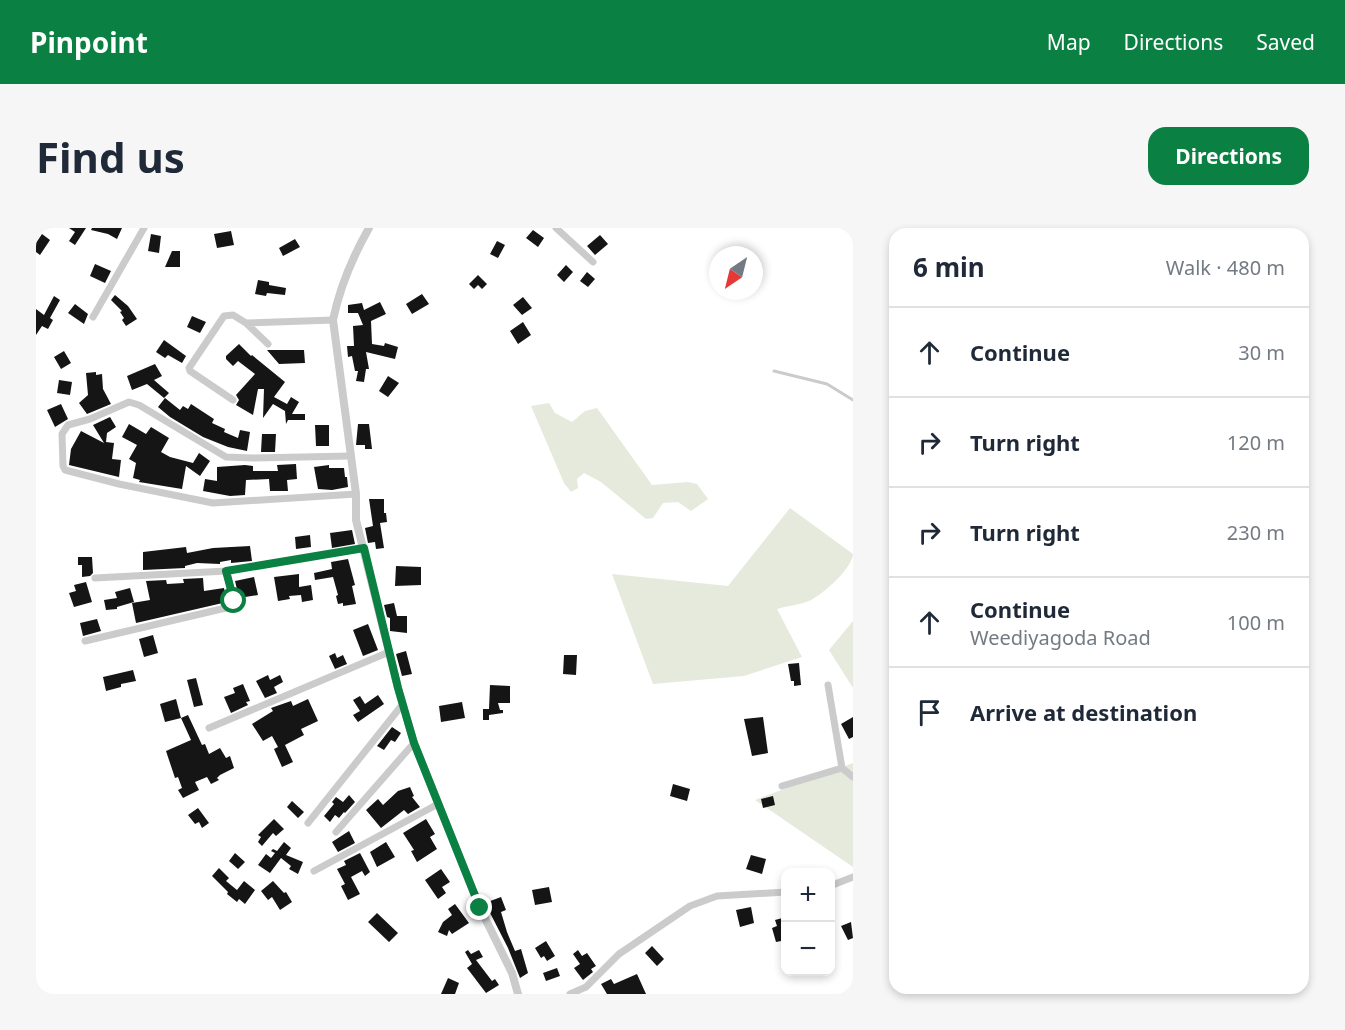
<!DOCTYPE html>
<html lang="en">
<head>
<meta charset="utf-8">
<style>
  :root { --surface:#fff; --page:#f6f6f7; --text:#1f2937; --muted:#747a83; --line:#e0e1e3; --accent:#0b8043 }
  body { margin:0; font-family:"Noto Sans",sans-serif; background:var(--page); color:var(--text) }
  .controls { position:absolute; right:18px; bottom:18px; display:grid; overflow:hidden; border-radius:12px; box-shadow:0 3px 9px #0003 }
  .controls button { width:54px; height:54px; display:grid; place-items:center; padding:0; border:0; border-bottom:2px solid var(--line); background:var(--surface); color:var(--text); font:30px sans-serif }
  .compass { position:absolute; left:673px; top:18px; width:54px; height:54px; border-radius:50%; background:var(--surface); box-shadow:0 3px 9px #0003; rotate:215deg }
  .stop { position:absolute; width:18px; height:18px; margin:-14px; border:4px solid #0b8043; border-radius:50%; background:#fff }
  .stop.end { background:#0b8043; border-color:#fff; box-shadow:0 2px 6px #0008 }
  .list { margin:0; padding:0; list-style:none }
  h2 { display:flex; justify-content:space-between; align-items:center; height:78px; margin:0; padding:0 24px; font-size:26px }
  h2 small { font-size:20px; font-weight:400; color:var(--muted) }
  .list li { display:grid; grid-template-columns:39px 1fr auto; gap:18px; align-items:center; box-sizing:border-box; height:90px; padding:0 24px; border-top:2px solid var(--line) }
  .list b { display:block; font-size:22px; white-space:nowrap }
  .list p { margin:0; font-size:20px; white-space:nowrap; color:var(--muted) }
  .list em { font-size:20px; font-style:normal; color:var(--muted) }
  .icon { flex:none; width:33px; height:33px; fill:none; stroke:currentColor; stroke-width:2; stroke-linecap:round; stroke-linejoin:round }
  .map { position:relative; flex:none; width:817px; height:766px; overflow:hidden; border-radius:18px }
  header { display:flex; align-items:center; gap:36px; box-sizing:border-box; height:84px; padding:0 30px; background:var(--accent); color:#fff }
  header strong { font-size:28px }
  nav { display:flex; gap:33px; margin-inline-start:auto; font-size:21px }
  .intro { display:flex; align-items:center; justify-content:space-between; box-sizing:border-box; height:144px; padding:0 36px }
  h1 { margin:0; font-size:42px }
  .button { padding:15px 27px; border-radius:18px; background:var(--accent); color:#fff; font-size:21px; font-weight:700 }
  main { display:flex; gap:36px; padding:0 36px }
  aside { flex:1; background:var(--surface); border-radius:18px; box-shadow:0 3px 9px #0003 }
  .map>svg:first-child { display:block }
  .green { fill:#e5eadd }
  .building { fill:#151515 }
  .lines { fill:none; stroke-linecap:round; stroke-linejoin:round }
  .service { stroke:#cbcbcb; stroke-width:3 }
  .minor { stroke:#cbcbcb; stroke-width:7 }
  .tertiary { stroke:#cbcbcb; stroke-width:8 }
  .route { stroke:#0b8043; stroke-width:8 }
</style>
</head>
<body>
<header>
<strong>Pinpoint</strong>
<nav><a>Map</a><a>Directions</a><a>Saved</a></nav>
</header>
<div class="intro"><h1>Find us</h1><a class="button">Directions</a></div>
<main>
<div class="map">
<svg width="817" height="766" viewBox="0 0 817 766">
  <rect width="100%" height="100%" fill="#fff"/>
  <path class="green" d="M513,175L519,185L536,194L549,183L561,180L616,257L652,254L661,256L672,271L655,283L642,274L627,275L617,290L610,291L565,254L548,245L541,251L542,260L535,264L528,255L495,178Z
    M754,280L817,326C816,341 786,367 773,373C763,377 750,378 741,381L766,429L708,448L617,456L576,346L692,358Z
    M817,393V460L793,422Z
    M817,535V639L719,572Z"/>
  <path class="building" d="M33,0H50L39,17L33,13L39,4Z
    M56,0H86L81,11L72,6L55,2Z
    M497,2L508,10L502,19L490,10Z
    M195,3L198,17L181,20L178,6Z
    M6,6L14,12L4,27L0,24V15Z
    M115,6L125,8L123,25L112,23Z
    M564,7L572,16L559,27L551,18Z
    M259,11L264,19L247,28L243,20Z
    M461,13L469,17L462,30L454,26Z
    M136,23H144V39H129Z
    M59,36L75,43L69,55L54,48Z
    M530,37L537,44L528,54L521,47Z
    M551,44L559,51L552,59L544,53Z
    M442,47L451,56L446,61L442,57L438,61L433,56Z
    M222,52L233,54V57L250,60L249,67L231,65L230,68L219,66Z
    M386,66L393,76L376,86L370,76Z
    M79,67L92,78L101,91L90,98L86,92L88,90L84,84L86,83L75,72Z
    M18,68L24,72L14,90L17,92L12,101L6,98L0,107V81L8,87Z
    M487,69L496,80L486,87L477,77Z
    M344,74L350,86L335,93L336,116L348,118L349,115L362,119L359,131L330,124L333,141H330L328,154L320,153L322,143H319L316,128L312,129L311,118H318L317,98L327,97L322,85H312V77L326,75L328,82Z
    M39,76L52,86L48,96L32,85Z
    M156,88L170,94L164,105L151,99Z
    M487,94L495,107L482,116L474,103Z
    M128,112L150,128L146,135L132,127L129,130L120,124Z
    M203,116L215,128L216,127L249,154L238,169L251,176L255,169L263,174L256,186H269V192H252L250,196L249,183L237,176L227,190L228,161H222L217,187L200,177L203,172L200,167L219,146L202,133L197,138L190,131V128Z
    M231,122H268L269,135L243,136Z
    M28,123L35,135L25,141L18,129Z
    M119,136L126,148L118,152L133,165L128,170L111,156L96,162L91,148Z
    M60,144V147L66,146L67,161L75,176L51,186L43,175L52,167L50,145Z
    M352,148L363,155L352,169L343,163Z
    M23,152L36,154L34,167L21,165Z
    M129,170L144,182L147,178L152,181L155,176L178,191L176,195L189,201L188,204L202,210L204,202L214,204L211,223L192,219L167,209L134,189L122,179Z
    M25,176L32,191L19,199L11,182Z
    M74,189L80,199L71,205L70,214L78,215L76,231L85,232L83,249L33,237L35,221L45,203L68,215L57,197Z
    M93,196L110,206L115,199L133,210L125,224L134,229L157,235L163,225L174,233L164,248L150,238L146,261L103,254L104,252L97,250L100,235L93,231L101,217L86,209Z
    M322,196H333L336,221H329V217H320Z
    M279,197H293V218H280Z
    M226,206H240L239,224H225Z
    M260,236L261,251L251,252L252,263H234L233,251L210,252L209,267L194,268L167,263L169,251L181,253V239L209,237L217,238V243H242L241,237Z
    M293,237V240H308L309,249H311L312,259L296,262L282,261L278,239Z
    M333,271H348V285H350L351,294L344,295L348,320L340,321L339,314L332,315L329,300L337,298Z
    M316,302L319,316L296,320L294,305Z
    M274,307L275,319L260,321L259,309Z
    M214,318L216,333L195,335V332L184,334V336L161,335L149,338V340L107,342V324L150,319L151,325L177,320Z
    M42,329H56L57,345L54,348L46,349V337H42Z
    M312,331L319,357L316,358L320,376L307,378V375L302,376L300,368L302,367L297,349L279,352L278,345L296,341L295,334Z
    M360,338L385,339V357L359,358Z
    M263,346V359L275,357L277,372L266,374L265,367L253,368L254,371L242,373L238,349Z
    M218,349L222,367L203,370L199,353Z
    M167,350L168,363L188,360L191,374L100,395L96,375L114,372L110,353L130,352L131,356L148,355L147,351Z
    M50,354L56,374L38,379L33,365L40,363L38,357Z
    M94,360L98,374L81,379V381L70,382L68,372L81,370L79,364Z
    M358,375L361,388H371V405L354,403V390L351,389L348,377Z
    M61,391L65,403L47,408L44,395Z
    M332,396L342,422L327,428L317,402Z
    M117,407L122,425L108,429L103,411Z
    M370,423L376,446L366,448L360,426Z
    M299,425L301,430L307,427L311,436L299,441L293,428Z
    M528,427H541L540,447L527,446Z
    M763,435L765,457L758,458V453H755L752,436Z
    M97,442L100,453L85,456V459L70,463L67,449Z
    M232,447L234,452L244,447L247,454L238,459L241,465L229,470L220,453Z
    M160,450L167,477L158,479L151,452Z
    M207,456L214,473L210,474L212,477L195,485L188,469L199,465L197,460Z
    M454,457L474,458V475H462L464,482H467V485L453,487V492H447V481H453Z
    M342,467L348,476L322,494L317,487L324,483L317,472L324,468L329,476Z
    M140,471L145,490L152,487L166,517L169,516L173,526L184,520L190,530L194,528L198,540L184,547L181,550L183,552L175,556L171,549L159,554L163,562L147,570L142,562L146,560L142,549L139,550L130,523L155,512L145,490L129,494L124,476Z
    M272,471L282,493L265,501L268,507L249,517L257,534L246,539L238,521L242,519L236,508L227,513L216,496L237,483L235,480L255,473L257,478Z
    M426,474L429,490L405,494L403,478Z
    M727,489L732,525L716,528L708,491Z
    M817,489V509L813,511L805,496Z
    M356,499L365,505L359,514L355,512L348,522L341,518Z
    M637,556L654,561L651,573L634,568Z
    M374,559L378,568L376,569L384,579L372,586L368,582L345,600L330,582L342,571L347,577L362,563Z
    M313,567L319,574L309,585L308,584L303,590L299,587L294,594L288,588L298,576L296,574L300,569L307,574Z
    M737,568L739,577L727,580L725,571Z
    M256,573L268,584L262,590L251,579Z
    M162,580L173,595L166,600L163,594L159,596L152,587Z
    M238,591L248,601L240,608L237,605L226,618L222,614L225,609L222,607Z
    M390,591L399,606L394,609L401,621L381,634L375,623L378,622L367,605Z
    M313,603L319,615L302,624L296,614Z
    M248,614L255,620L250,627L267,634L262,646L253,641L255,638L245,630L234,645L222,637L230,626L235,630L239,625L235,623L237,621L241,623Z
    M350,614L359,629L341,639L334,624Z
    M199,625L209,634L202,641L193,633Z
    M324,625L334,644L329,648L326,643L315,649L324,666L312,672L305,658L309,656L301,641L310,637L308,633Z
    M715,627L730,631L726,646L710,641Z
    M183,640L193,650L190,653L201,662L208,653L219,662L209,676L203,671L201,674L191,666L192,664L176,648Z
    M405,641L414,654L406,659L410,665L402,671L389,652Z
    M237,653L248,665L250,664L256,674L244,682L236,669L232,672L225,663Z
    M513,659L516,674L499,677L496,662Z
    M465,669L470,682L465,684L471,704L479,723L485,721L492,745L484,750L472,720L449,675Z
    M419,676L433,695L416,706L413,702L411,708L402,704L407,694L416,687L412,681Z
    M715,679L718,695L704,699L700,682Z
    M341,685L362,705L353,714L332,694Z
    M750,689V712L740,714L736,700L741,698L739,692Z
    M815,694L817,710L812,712L805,698Z
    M510,713L519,728L511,733L508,728L505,730L499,720Z
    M616,718L628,731L621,738L609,725Z
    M432,722L435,726L443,722L447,729L440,732L456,753L459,751L463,757L450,765L431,740L436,736L429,724Z
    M542,722L546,728L551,725L560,738L555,741L557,744L547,752L538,740L544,736L537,726Z
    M521,740L524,748L510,753L507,745Z
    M601,746L610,766H571L565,756L575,751L578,756Z
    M412,750L423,755L419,766H405Z"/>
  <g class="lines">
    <path class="service" d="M738,143L791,156L817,172"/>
    <path class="minor" d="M520,0L557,34
      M57,89L108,0
      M210,95L232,116
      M197,172L154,143L153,140L188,88L197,87L210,95L297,92
      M314,228L217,230L190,229L103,177L93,174L54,191L32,197L26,206L27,238L29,242L83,256L177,275L320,266
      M59,350L190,343L328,320
      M49,413L194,379L198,373L190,343
      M173,500L353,424
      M806,540L817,549
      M746,558L806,540L792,457
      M272,595L366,477
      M300,604L378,515
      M278,643L402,576
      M794,658L817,649
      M534,766L550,759L583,726L654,678L681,668L750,664"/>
    <path class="tertiary" d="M333,0C316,30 304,58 297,92L320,266V292L362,460L378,515L444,680L476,745L482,766"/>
  </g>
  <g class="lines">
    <path class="route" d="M198,373L190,343L328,320L362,460L378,515L444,680"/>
  </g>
</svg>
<div class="controls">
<button>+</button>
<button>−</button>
</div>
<svg class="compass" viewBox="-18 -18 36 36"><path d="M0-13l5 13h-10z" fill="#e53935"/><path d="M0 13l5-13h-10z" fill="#747a83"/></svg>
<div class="stop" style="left:198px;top:373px"></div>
<div class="stop end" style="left:444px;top:680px"></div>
</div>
<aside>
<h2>6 min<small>Walk · 480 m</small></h2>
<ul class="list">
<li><svg class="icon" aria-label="ahead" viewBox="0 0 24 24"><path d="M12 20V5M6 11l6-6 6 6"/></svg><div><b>Continue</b></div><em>30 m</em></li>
<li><svg class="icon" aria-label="right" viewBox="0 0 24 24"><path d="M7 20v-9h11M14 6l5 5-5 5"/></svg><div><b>Turn right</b></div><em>120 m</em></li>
<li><svg class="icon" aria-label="right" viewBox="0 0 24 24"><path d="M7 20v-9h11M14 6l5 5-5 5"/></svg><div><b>Turn right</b></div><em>230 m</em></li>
<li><svg class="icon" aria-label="ahead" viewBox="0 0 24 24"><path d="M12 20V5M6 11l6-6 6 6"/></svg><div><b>Continue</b><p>Weediyagoda Road</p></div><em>100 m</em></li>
<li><svg class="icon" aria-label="arrive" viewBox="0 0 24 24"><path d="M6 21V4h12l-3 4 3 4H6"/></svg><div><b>Arrive at destination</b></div></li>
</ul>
</aside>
</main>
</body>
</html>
